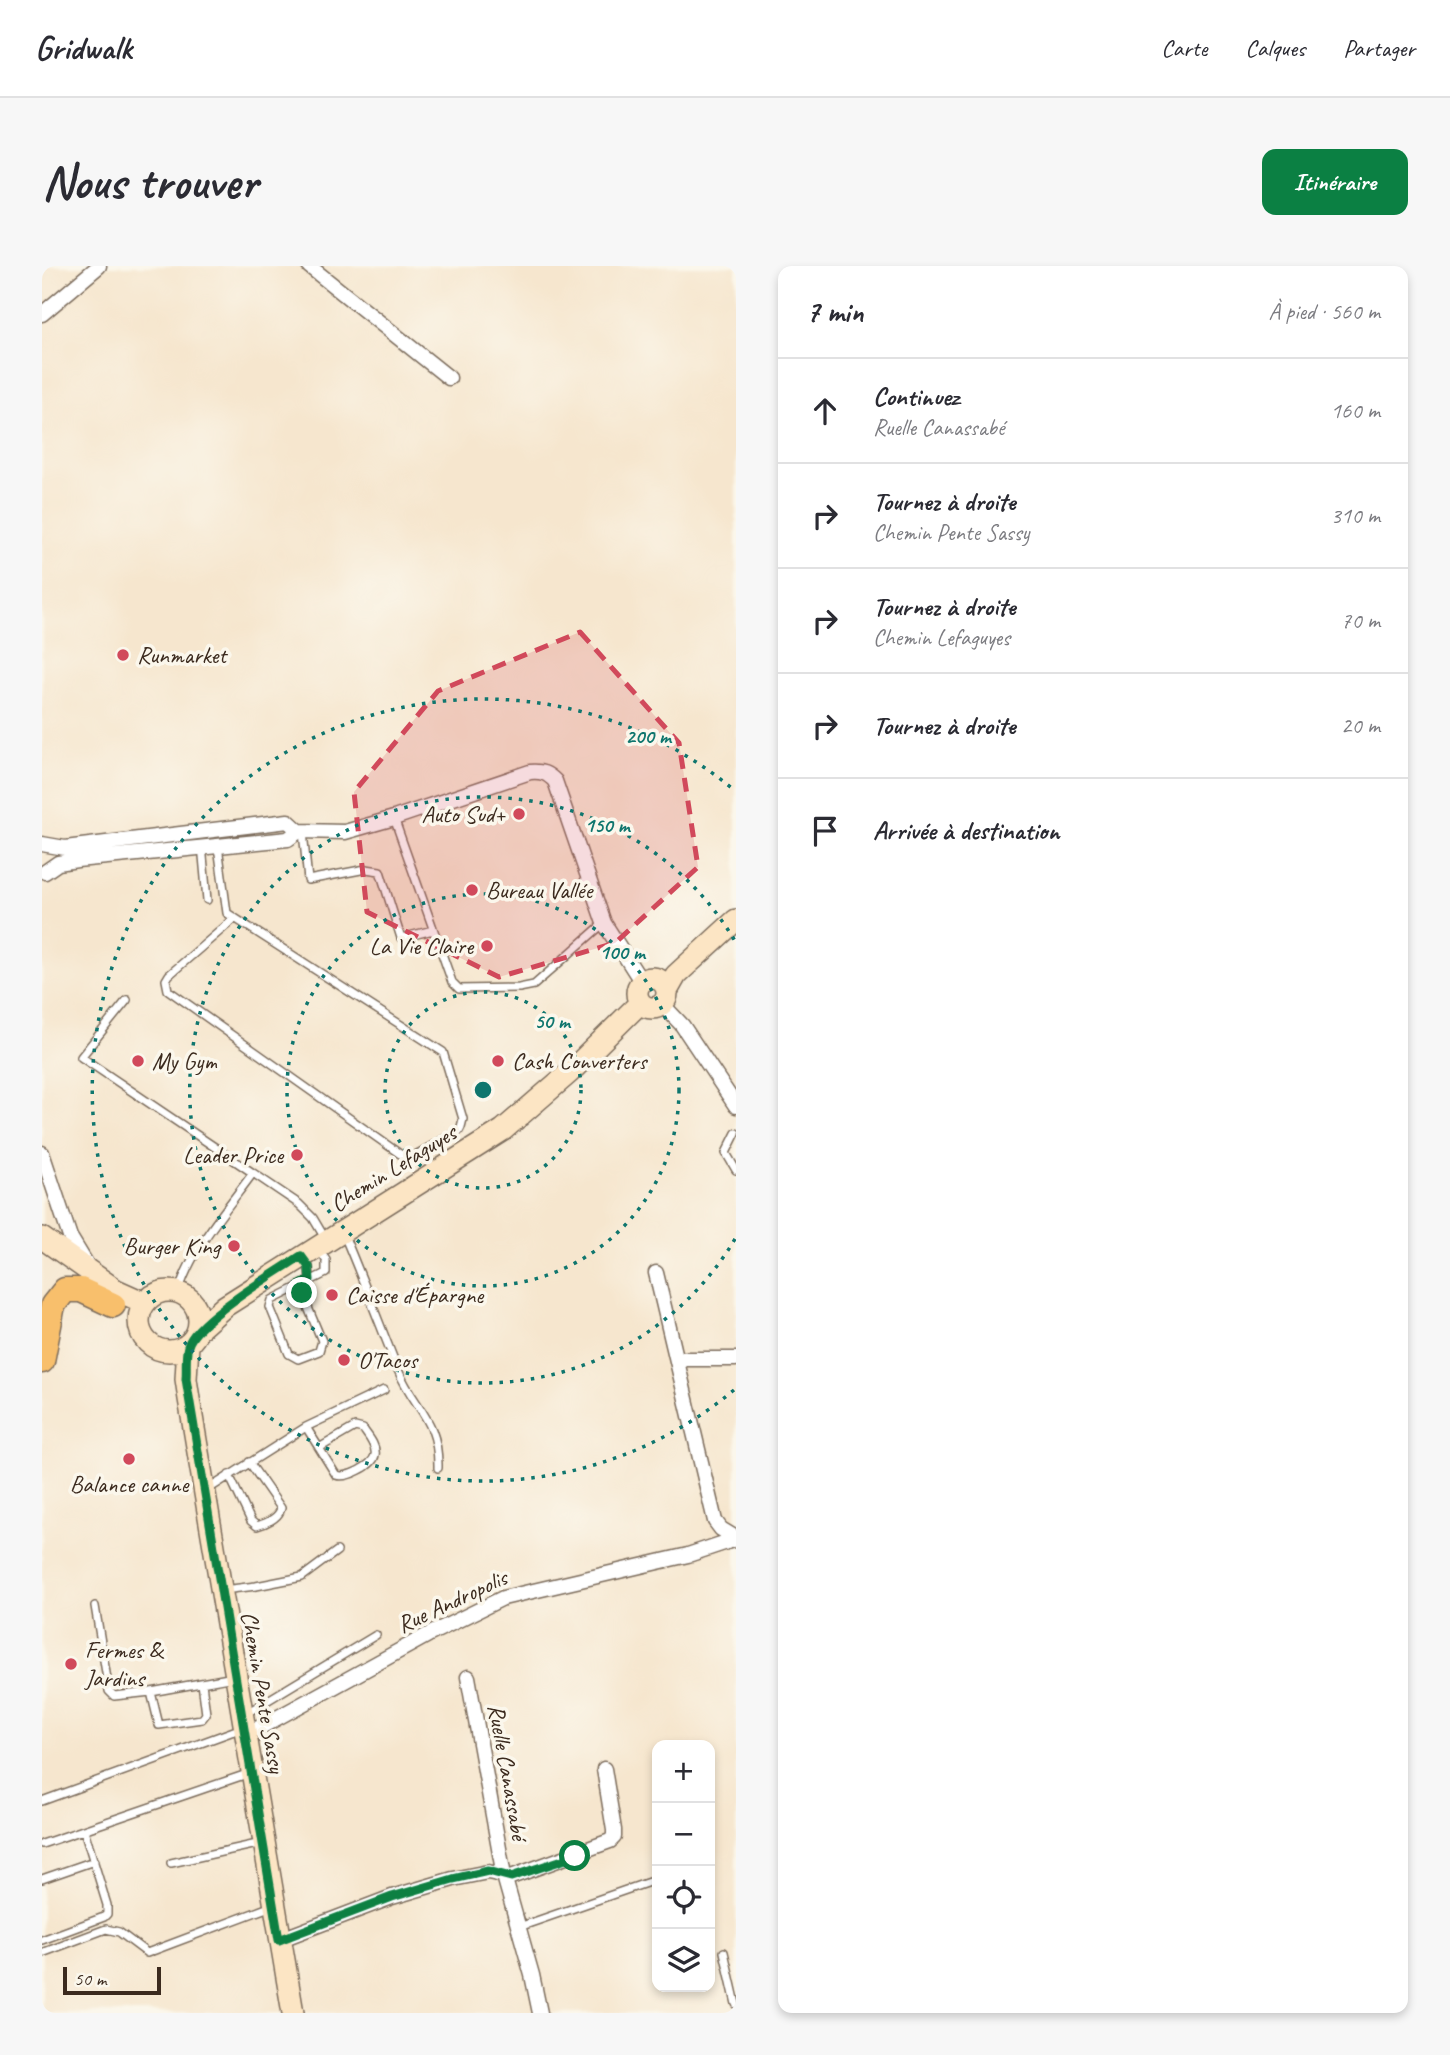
<!DOCTYPE html>
<html lang="fr">
<head>
<meta charset="utf-8">
<style>
  :root { --surface:#fff; --page:#f7f7f7; --text:#2b2b33; --muted:#7c7c81; --line:#e1e1e2; --accent:#0b8043 }
  body { margin:0; font-family:Caveat,sans-serif; background:var(--page); color:var(--text) }
  .controls { position:absolute; right:21px; bottom:21px; display:grid; overflow:hidden; border-radius:14px; box-shadow:0 4px 10px #0003 }
  .controls button { width:63px; height:63px; display:grid; place-items:center; padding:0; border:0; border-bottom:2px solid var(--line); background:var(--surface); color:var(--text); font:35px sans-serif }
  .scale { position:absolute; left:21px; bottom:18px; width:98px; box-sizing:border-box; padding-left:7px; border:4px solid #3b2a1e; border-top:0; font-size:19px; line-height:24px; white-space:nowrap; color:#3b2a1e; -webkit-text-stroke:5px #fbf7ec; paint-order:stroke }
  .stop { position:absolute; width:21px; height:21px; margin:-16px; border:5px solid #0b8043; border-radius:50%; background:#fff }
  .stop.end { background:#0b8043; border-color:#fff; box-shadow:0 2px 7px #0008 }
  .list { margin:0; padding:0; list-style:none }
  h2 { display:flex; justify-content:space-between; align-items:center; height:91px; margin:0; padding:0 28px; font-size:30px }
  h2 small { font-size:23px; font-weight:400; color:var(--muted) }
  .list li { display:grid; grid-template-columns:46px 1fr auto; gap:21px; align-items:center; box-sizing:border-box; height:105px; padding:0 28px; border-top:2px solid var(--line) }
  .list b { display:block; font-size:26px; white-space:nowrap }
  .list p { margin:0; font-size:23px; white-space:nowrap; color:var(--muted) }
  .list em { font-size:23px; font-style:normal; color:var(--muted) }
  .icon { flex:none; width:38px; height:38px; fill:none; stroke:currentColor; stroke-width:2; stroke-linecap:round; stroke-linejoin:round }
  .map { position:relative; flex:none; width:694px; height:1747px; overflow:hidden; border-radius:14px }
  header { display:flex; align-items:center; gap:42px; box-sizing:border-box; height:98px; padding:0 35px; background:var(--surface); border-bottom:2px solid var(--line) }
  header strong { font-size:33px }
  nav { display:flex; gap:38px; margin-inline-start:auto; font-size:24px }
  .intro { display:flex; align-items:center; justify-content:space-between; box-sizing:border-box; height:168px; padding:0 42px }
  h1 { margin:0; font-size:49px }
  .button { padding:18px 32px; border-radius:14px; background:var(--accent); color:#fff; font-size:24px; font-weight:700 }
  main { display:flex; gap:42px; padding:0 42px }
  aside { flex:1; background:var(--surface); border-radius:14px; box-shadow:0 4px 10px #0003 }
  .map>svg:first-child { display:block }
  .lines { fill:none; stroke-linecap:round; stroke-linejoin:round }
  .service-casing { stroke:#7c6c5c; stroke-width:10 }
  .minor-casing { stroke:#7c6c5c; stroke-width:17 }
  .secondary-casing { stroke:#7c6c5c; stroke-width:24 }
  .trunk-casing { stroke:#7c6c5c; stroke-width:27 }
  .service { stroke:#fff; stroke-width:7 }
  .minor { stroke:#fff; stroke-width:14 }
  .secondary { stroke:#fce5c4; stroke-width:21 }
  .trunk { stroke:#f8bf6c; stroke-width:24 }
  .route { stroke:#0b8043; stroke-width:9 }
  .marked { fill:#d1495b; fill-opacity:0.2; stroke:#d1495b; stroke-width:5; stroke-dasharray:14 9; stroke-linejoin:round }
  .ring { fill:none; stroke:#0f766e; stroke-width:3.5; stroke-dasharray:3.5 7 }
  .poi-dot { fill:#d1495b; stroke:#fbf7ec; stroke-width:2.5 }
  .labels { text-anchor:middle; dominant-baseline:central; stroke-width:7; stroke-linejoin:round; paint-order:stroke }
  .poi-label { font-size:24px; fill:#3b2a1e; stroke:#fbf7ec; text-anchor:start }
  .street-label { font-size:24px; fill:#3b2a1e; stroke:#fbf7ec }
  .centre { fill:#0f766e; stroke:#fbf7ec; stroke-width:3.5 }
  .ring-label { font-size:21px; text-anchor:middle; font-weight:bold; fill:#0f766e; stroke:#fbf7ec; stroke-width:7; stroke-linejoin:round; paint-order:stroke }
</style>
</head>
<body>
<header>
<strong>Gridwalk</strong>
<nav><a>Carte</a><a>Calques</a><a>Partager</a></nav>
</header>
<div class="intro"><h1>Nous trouver</h1><a class="button">Itinéraire</a></div>
<main>
<div class="map">
<svg width="694" height="1747" viewBox="0 0 694 1747">
  <rect width="100%" height="100%" fill="#fbf7ec"/>
  <filter id="ink" filterUnits="userSpaceOnUse"><feTurbulence type="fractalNoise" baseFrequency=".0143" numOctaves="2"/><feDisplacementMap in="SourceGraphic" scale="14" xChannelSelector="R" yChannelSelector="G"/><feConvolveMatrix kernelMatrix="1 2 1 2 8 2 1 2 1" color-interpolation-filters="sRGB"/></filter>
  <filter id="wash" filterUnits="userSpaceOnUse"><feTurbulence type="fractalNoise" baseFrequency=".00686" numOctaves="4" result="noise"/><feDisplacementMap in="SourceGraphic" scale="28" xChannelSelector="R" yChannelSelector="G"/><feGaussianBlur stdDeviation="1.57" result="paint"/><feColorMatrix in="noise" values="0 0 0 0 0 0 0 0 0 0 0 0 0 0 0 0 0 1.4 0 .05"/><feComposite in="paint" operator="in"/></filter>
  <g filter="url(#wash)">
    <rect width="100%" height="100%" fill="#f6e6ce"/>
  </g>
  <g filter="url(#ink)">
    <g class="lines">
      <g class="service-casing">
        <path id="service" d="M352,552L410,716L417,723L477,722L492,719L562,657
          M261,566L266,614L324,603L338,605L359,672L391,664
          M160,579L165,634
          M176,580L185,647L401,786L421,853L419,861L417,865L370,891L358,888L126,724L124,714L127,709L193,652
          M85,734L39,791L257,938L271,952L284,974
          M694,867L684,887L694,904
          M302,969C321,1014 338,1059 356,1104C373,1144 397,1153 396,1202
          M261,993L267,1001L268,1014
          M257,1020L280,1075L277,1085L256,1093L247,1088L228,1041L230,1034L284,1007V994L277,984
          M136,1027C149,983 184,944 211,907
          M264,1161L294,1209C304,1213 331,1200 333,1189C335,1180 326,1170 321,1163L313,1161L277,1182
          M187,1209L209,1255L215,1260C225,1257 237,1252 239,1242L207,1196
          M165,1224L264,1161L342,1124
          M181,1324L214,1320L260,1311L295,1285
          M53,1340L67,1425L72,1430L109,1426L192,1411
          M109,1426L117,1459L160,1453L164,1448L160,1417
          M203,1448L334,1369
          M0,1535L200,1462
          M0,1578L208,1507
          M129,1597L220,1577
          M0,1613L52,1595
          M477,1661L607,1616
          M0,1674L62,1651L65,1648V1639L42,1564
          M682,1686L694,1738
          M0,1687L64,1663L77,1666L105,1687L230,1640"/>
      </g>
      <g class="minor-casing">
        <path id="minor" d="M267,0L407,112
          M0,48L57,0
          M0,578L23,582L246,555L257,565
          M3,606L16,597L35,594L246,573L257,565L303,566L352,552L488,506C500,505 505,507 513,515L562,657L599,715
          M620,738L640,759L694,840
          M0,887L28,971L45,999
          M614,1007L673,1255L679,1263L694,1272
          M635,1093H694
          M426,1411L462,1610L490,1709L498,1747
          M201,1462L215,1463L386,1369L461,1332L646,1289L694,1273
          M237,1674L350,1631L411,1613L446,1606L469,1611L568,1575L572,1571V1564L562,1503"/>
      </g>
      <g class="secondary-casing">
        <path id="secondary" d="M595 727a15 15 0 1 1 30 0a15 15 0 1 1-30 0Z
          M625,725L634,709L694,654
          M0,972L74,1024L103,1037
          M97 1055a30 30 0 1 1 60 0a30 30 0 1 1-60 0Z
          M156,1064L183,1040L461,864L527,807L598,737
          M146,1079L144,1113L147,1133L251,1747"/>
      </g>
      <g class="trunk-casing">
        <path id="trunk" d="M0,1095L11,1039L23,1024H39L71,1039"/>
      </g>
      <use href="#service" class="service"/>
      <use href="#minor" class="minor"/>
      <use href="#secondary" class="secondary"/>
      <use href="#trunk" class="trunk"/>
    </g>
  </g>
  <g class="lines" filter="url(#ink)">
    <path class="route" d="M260,1027L257,1020L268,1014L267,1001L259,990C234,1007 153,1054 146,1080C143,1090 145,1103 144,1113L237,1674L350,1631L411,1613L446,1605L469,1611L533,1590"/>
  </g>
  <path class="marked" d="M538,366L637,477L656,601L573,677L457,711L325,646L312,526L396,425Z"/>
  <g class="ring">
    <circle cx="441" cy="824" r="98"/>
    <circle cx="441" cy="824" r="196"/>
    <path d="M693 973A293 293 0 1 1 693 675"/>
    <path d="M692 1124A391 391 0 1 1 692 524"/>
  </g>
  <g class="poi-dot">
    <circle cx="81" cy="389" r="7"/>
    <circle cx="477" cy="548" r="7"/>
    <circle cx="430" cy="624" r="7"/>
    <circle cx="445" cy="680" r="7"/>
    <circle cx="96" cy="795" r="7"/>
    <circle cx="456" cy="795" r="7"/>
    <circle cx="255" cy="889" r="7"/>
    <circle cx="192" cy="980" r="7"/>
    <circle cx="290" cy="1029" r="7"/>
    <circle cx="302" cy="1094" r="7"/>
    <circle cx="87" cy="1193" r="7"/>
    <circle cx="29" cy="1398" r="7"/>
  </g>
  <g class="labels">
    <g class="poi-label">
      <text x="95" y="389">Runmarket</text>
      <text x="463" y="548" text-anchor="end">Auto Sud+</text>
      <text x="444" y="624">Bureau Vallée</text>
      <text x="431" y="680" text-anchor="end">La Vie Claire</text>
      <text x="110" y="795">My Gym</text>
      <text x="470" y="795">Cash Converters</text>
      <text x="241" y="889" text-anchor="end">Leader Price</text>
      <text x="178" y="980" text-anchor="end">Burger King</text>
      <text x="304" y="1029">Caisse d'Épargne</text>
      <text x="316" y="1094">O'Tacos</text>
      <text x="87" y="1218" text-anchor="middle">Balance canne</text>
      <text x="43" y="1384">Fermes &amp;<tspan x="43" dy="28">Jardins</tspan></text>
    </g>
    <g class="street-label">
      <text transform="translate(351 902) rotate(-32)">Chemin Lefaguyes</text>
      <text transform="translate(410 1335) rotate(-25)">Rue Andropolis</text>
      <text transform="translate(221 1426) rotate(80)">Chemin Pente Sassy</text>
      <text transform="translate(466 1506) rotate(80)">Ruelle Canassabé</text>
    </g>
  </g>
  <circle cx="441" cy="824" r="10" class="centre"/>
  <g class="ring-label">
    <text x="606" y="477">200 m</text>
    <text x="565" y="566">150 m</text>
    <text x="580" y="693">100 m</text>
    <text x="510" y="762">50 m</text>
  </g>
</svg>
<div class="controls">
<button>+</button>
<button>−</button>
<button><svg class="icon" aria-label="locate" viewBox="0 0 24 24"><circle cx="12" cy="12" r="6"/><path d="M12 2v4M12 18v4M2 12h4M18 12h4"/></svg></button>
<button><svg class="icon" aria-label="layers" viewBox="0 0 24 24"><path d="M12 4l9 5-9 5-9-5zM3 14l9 5 9-5"/></svg></button>
</div>
<div class="scale">50 m</div>
<div class="stop" style="left:533px;top:1590px"></div>
<div class="stop end" style="left:260px;top:1027px"></div>
</div>
<aside>
<h2>7 min<small>À pied · 560 m</small></h2>
<ul class="list">
<li><svg class="icon" aria-label="ahead" viewBox="0 0 24 24"><path d="M12 20V5M6 11l6-6 6 6"/></svg><div><b>Continuez</b><p>Ruelle Canassabé</p></div><em>160 m</em></li>
<li><svg class="icon" aria-label="right" viewBox="0 0 24 24"><path d="M7 20v-9h11M14 6l5 5-5 5"/></svg><div><b>Tournez à droite</b><p>Chemin Pente Sassy</p></div><em>310 m</em></li>
<li><svg class="icon" aria-label="right" viewBox="0 0 24 24"><path d="M7 20v-9h11M14 6l5 5-5 5"/></svg><div><b>Tournez à droite</b><p>Chemin Lefaguyes</p></div><em>70 m</em></li>
<li><svg class="icon" aria-label="right" viewBox="0 0 24 24"><path d="M7 20v-9h11M14 6l5 5-5 5"/></svg><div><b>Tournez à droite</b></div><em>20 m</em></li>
<li><svg class="icon" aria-label="arrive" viewBox="0 0 24 24"><path d="M6 21V4h12l-3 4 3 4H6"/></svg><div><b>Arrivée à destination</b></div></li>
</ul>
</aside>
</main>
</body>
</html>
